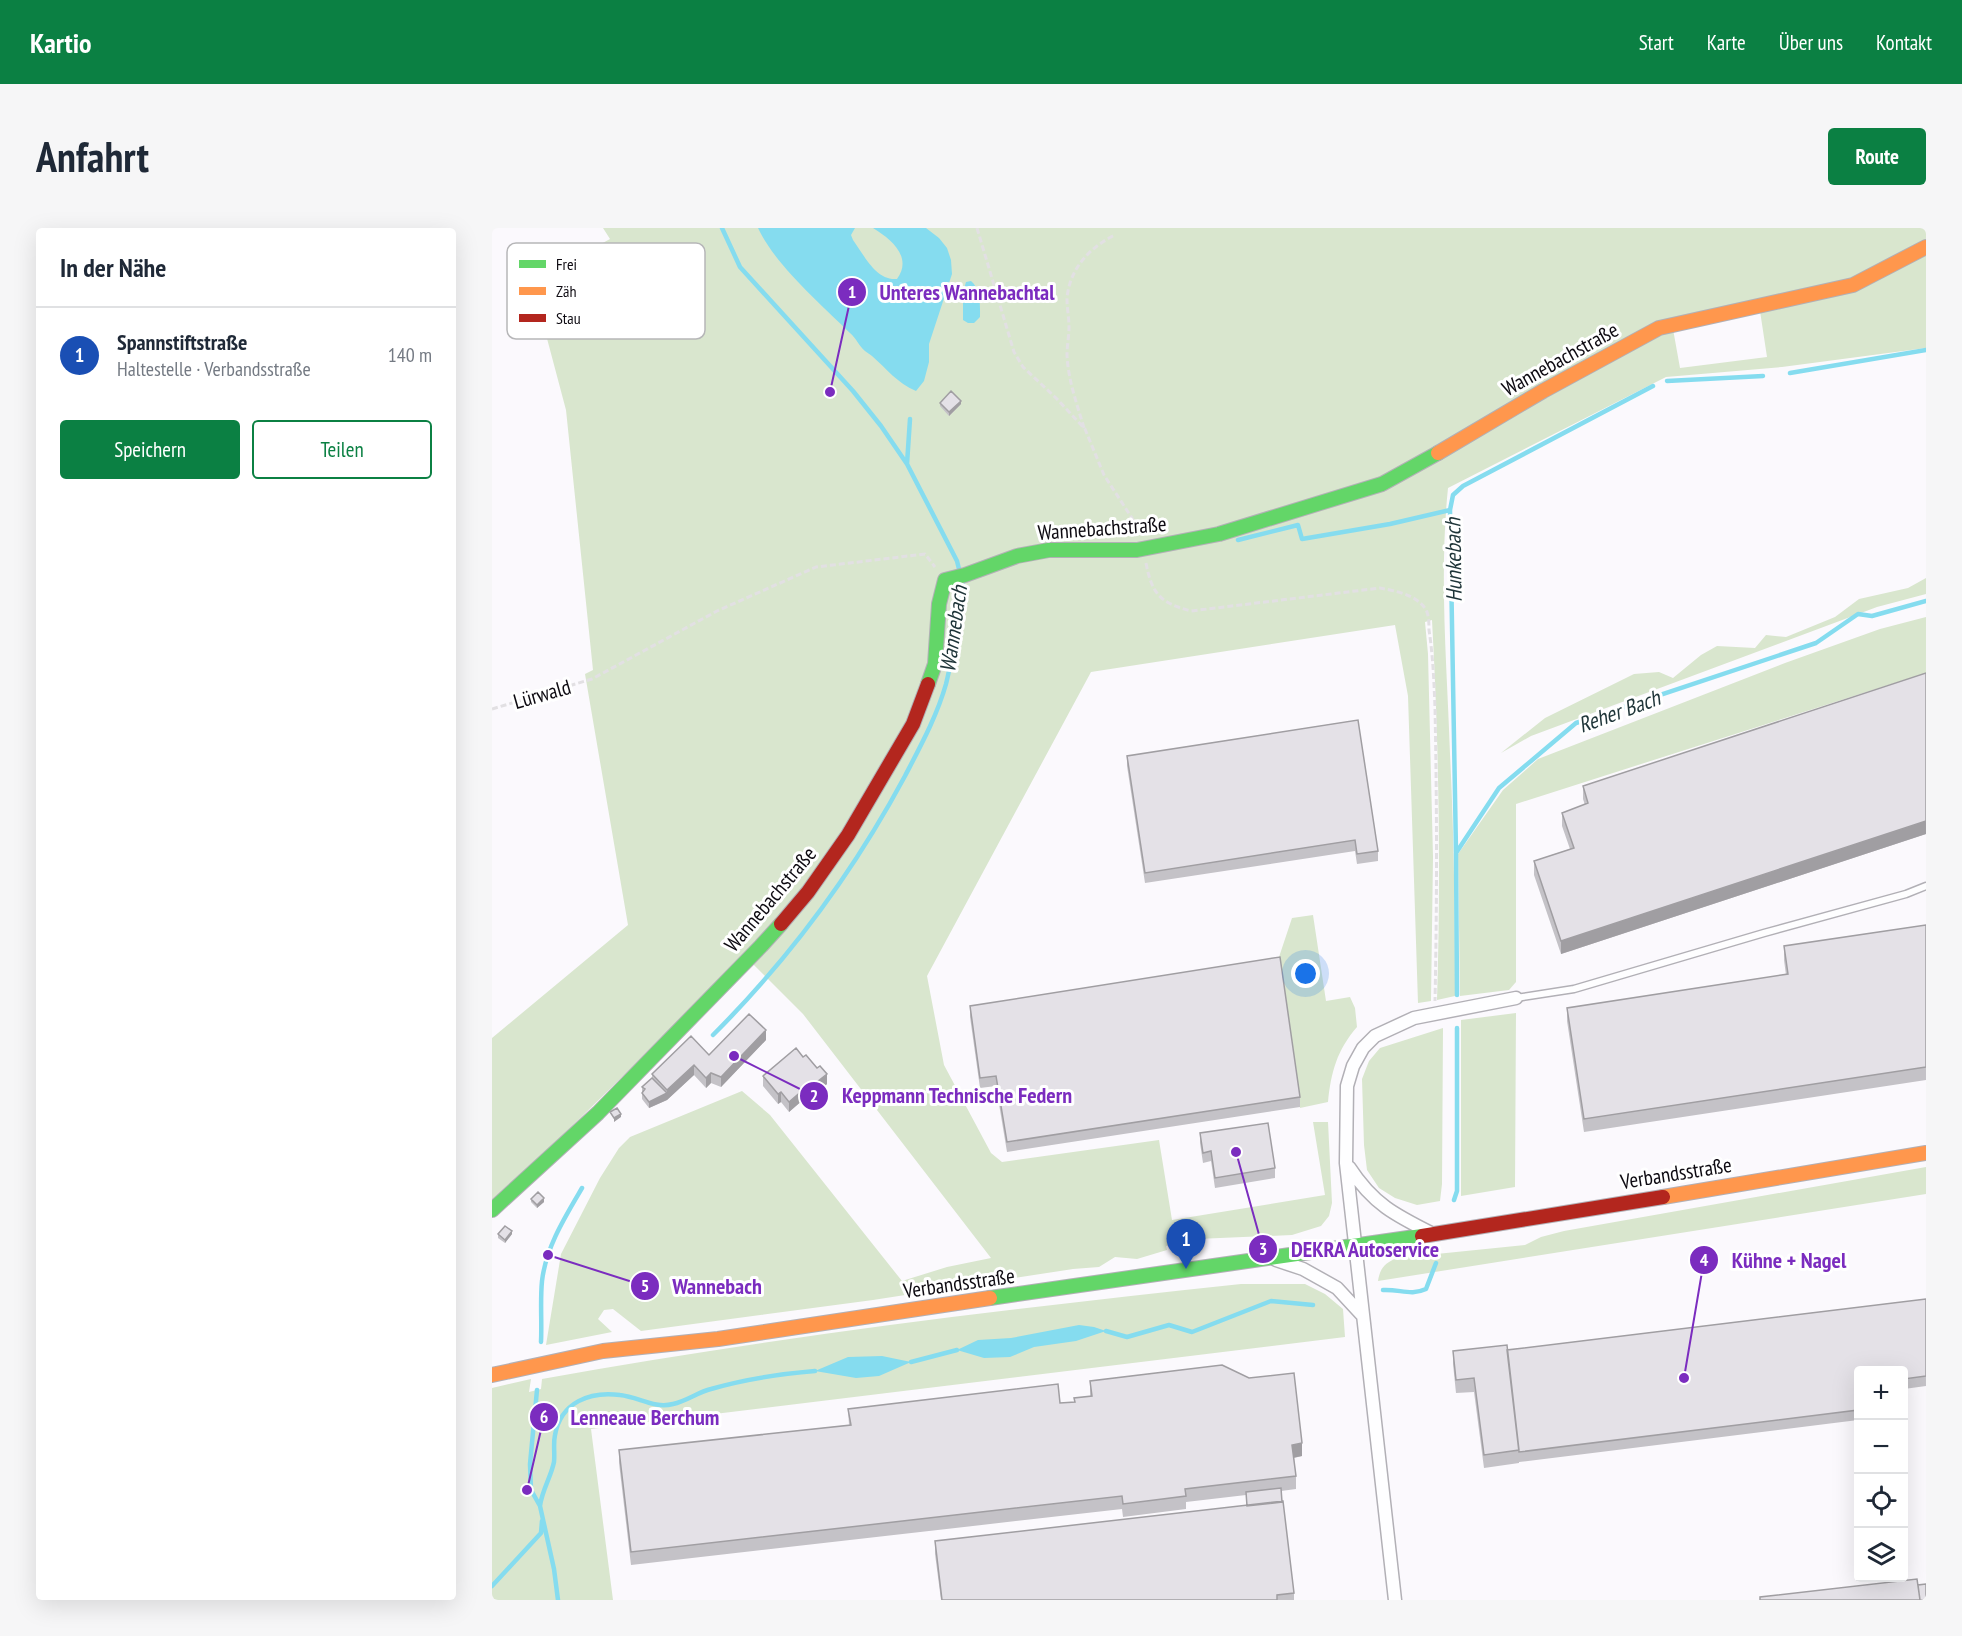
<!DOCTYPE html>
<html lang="de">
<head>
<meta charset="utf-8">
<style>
  :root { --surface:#fff; --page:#f6f6f7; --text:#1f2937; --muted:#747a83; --line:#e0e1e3; --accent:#0b8043 }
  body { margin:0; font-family:"PT Sans Narrow",sans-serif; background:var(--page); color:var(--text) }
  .controls { position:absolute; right:18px; bottom:18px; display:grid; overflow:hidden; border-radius:6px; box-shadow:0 6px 24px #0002 }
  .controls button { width:54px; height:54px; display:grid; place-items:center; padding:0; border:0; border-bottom:2px solid var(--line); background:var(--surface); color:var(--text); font:30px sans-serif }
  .you { position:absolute; left:814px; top:746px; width:21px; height:21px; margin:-15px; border:4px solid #fff; border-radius:50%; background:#1a73e8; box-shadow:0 0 0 9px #1a73e833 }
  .badge { display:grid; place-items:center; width:39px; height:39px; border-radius:50%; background:var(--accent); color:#fff; font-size:20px; font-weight:700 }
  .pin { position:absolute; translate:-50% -50px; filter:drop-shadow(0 2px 3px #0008) }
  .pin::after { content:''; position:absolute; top:32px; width:21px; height:18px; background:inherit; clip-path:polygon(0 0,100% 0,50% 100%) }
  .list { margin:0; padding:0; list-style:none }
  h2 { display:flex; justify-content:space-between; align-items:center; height:78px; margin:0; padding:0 24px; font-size:26px }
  h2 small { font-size:20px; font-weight:400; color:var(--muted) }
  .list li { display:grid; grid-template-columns:39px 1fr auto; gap:18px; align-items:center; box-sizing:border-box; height:96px; padding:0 24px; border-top:2px solid var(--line) }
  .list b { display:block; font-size:22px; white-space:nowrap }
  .list p { margin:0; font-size:20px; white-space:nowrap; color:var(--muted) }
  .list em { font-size:20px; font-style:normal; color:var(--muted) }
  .actions { display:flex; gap:12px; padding:18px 24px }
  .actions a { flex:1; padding:14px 0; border:2px solid var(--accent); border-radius:6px; text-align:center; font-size:21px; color:var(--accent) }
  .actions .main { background:var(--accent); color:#fff }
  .icon { flex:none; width:33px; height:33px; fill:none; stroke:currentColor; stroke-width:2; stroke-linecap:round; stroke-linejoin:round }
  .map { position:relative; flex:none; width:1434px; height:1372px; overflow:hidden; border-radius:6px }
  header { display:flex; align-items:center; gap:36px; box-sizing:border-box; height:84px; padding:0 30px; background:var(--accent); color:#fff }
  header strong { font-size:28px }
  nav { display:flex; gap:33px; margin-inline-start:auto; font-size:21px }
  .intro { display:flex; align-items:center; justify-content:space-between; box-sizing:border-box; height:144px; padding:0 36px }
  h1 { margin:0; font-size:42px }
  .button { padding:15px 27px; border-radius:6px; background:var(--accent); color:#fff; font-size:21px; font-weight:700 }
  main { display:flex; gap:36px; padding:0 36px }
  aside { flex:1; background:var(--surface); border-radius:6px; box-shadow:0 6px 24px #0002 }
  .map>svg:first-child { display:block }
  .green { fill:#d9e6ce; fill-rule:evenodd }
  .water { fill:#85dcef }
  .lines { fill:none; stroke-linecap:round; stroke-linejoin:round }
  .stream { stroke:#85dcef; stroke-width:4.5 }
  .lane-casing { stroke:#b2b0b6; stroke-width:9 }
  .street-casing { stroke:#b2b0b6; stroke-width:15 }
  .fast-casing { stroke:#b2b0b6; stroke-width:16 }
  .slow-casing { stroke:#b2b0b6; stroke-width:16 }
  .jam-casing { stroke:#b2b0b6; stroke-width:16 }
  .path { stroke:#e2e0e3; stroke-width:3; stroke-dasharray:6 3; stroke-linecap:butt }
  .lane { stroke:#fefeff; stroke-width:6 }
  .street { stroke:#fefeff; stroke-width:12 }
  .fast { stroke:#63d668; stroke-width:14 }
  .slow { stroke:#ff974d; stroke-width:14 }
  .jam { stroke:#b3261e; stroke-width:14 }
  .wall { fill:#c4c2c7 }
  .shaded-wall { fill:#a09ea2 }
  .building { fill:#e4e1e7; stroke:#a09ea2; stroke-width:1.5 }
  .labels { text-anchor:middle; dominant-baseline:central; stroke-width:6; stroke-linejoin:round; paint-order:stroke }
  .street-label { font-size:21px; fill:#0d0a11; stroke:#fff }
  .water-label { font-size:22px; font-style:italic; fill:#1e3438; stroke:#fff }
  .key { fill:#fff; stroke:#b6b6b8; stroke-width:1.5 }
  .key-label { font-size:16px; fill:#0d0a11 }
  .leader { fill:none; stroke:#7b2cbf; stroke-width:2 }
  .callout-dot { fill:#7b2cbf; stroke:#fff; stroke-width:2 }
  .mark-label { font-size:18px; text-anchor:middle; font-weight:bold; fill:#fff }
  .callout-label { font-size:22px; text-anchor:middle; font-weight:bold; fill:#7b2cbf; stroke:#fff; stroke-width:6; stroke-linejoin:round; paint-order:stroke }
</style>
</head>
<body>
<header>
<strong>Kartio</strong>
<nav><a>Start</a><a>Karte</a><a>Über uns</a><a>Kontakt</a></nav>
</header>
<div class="intro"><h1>Anfahrt</h1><a class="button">Route</a></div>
<main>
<aside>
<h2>In der Nähe<small></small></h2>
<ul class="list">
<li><span class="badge" style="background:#1a4fb4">1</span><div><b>Spannstiftstraße</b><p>Haltestelle · Verbandsstraße</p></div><em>140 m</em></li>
</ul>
<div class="actions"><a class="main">Speichern</a><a>Teilen</a></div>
</aside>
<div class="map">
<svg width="1434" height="1372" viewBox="0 0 1434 1372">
  <rect width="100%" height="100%" fill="#fbf9fd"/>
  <path class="green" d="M111,0H1434V19L1361,57L1283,79L1363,62L1434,25V120L1290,139L1174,149L956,260C947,348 955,437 958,526C962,606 963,687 963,768L945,772C949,645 947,519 940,392L933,394L936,426L941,629L939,773L926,775L916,468L903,397L599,444L435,748L452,837L499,925L510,934L667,912L680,992L833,967L821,894H836L840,975L837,988L829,998L800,1007L705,1011L674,1018L675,1022L645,1031L623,1029L607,1039L581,1041L381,1072L149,1103L121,1081L112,1082L106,1091L120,1104L54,1117L69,1026L108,950L127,920L138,909L250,863L278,887L410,1053L455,1039L499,1030L311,786L258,733L319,667L360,609L424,497L446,437L449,376L455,358L501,340L559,326L652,323L648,315L556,317L502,329L472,343L451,347L445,375L439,435L418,495L354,604L313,663L266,715L0,977V810L136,697L93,446L101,442L74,182L40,54L118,11ZM1268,83L1275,129L1188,140L1181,101Z
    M1434,350V366L1385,379L1039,508L1009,525L1053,490L1142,446L1167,444L1181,450L1209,427L1225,418L1263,420L1274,407L1294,409L1343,389L1367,371L1416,360Z
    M1434,389V445L1024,576V754L1017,762L968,768L966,626L1011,562L1046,531L1293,435L1388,401Z
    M821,687L834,773L858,769L863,780L865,799C845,822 839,844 836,874L808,880L786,732L800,690Z
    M1024,785L1023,959L969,968V792Z
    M951,800L950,956L948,973L925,977L903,970L887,960L875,942L872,917L870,851L877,833L888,820Z
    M1434,939V966L886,1053C888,1040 893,1035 905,1030L1033,1017L1049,1009L1072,1003Z
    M749,1056H813L833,1066L851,1081L853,1109L99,1201L121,1372H0V1160L39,1151L37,1164L49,1161L50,1151C281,1109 515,1081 749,1056Z"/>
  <path class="water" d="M266,0H363L359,7L361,12C372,27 384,53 405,51C421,29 399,11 381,0H434L447,10L455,20L459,32L460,46L437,116V134L432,153L424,163C405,155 395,141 380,128C378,126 375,125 373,123C367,118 364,110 358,105C330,77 283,37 266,0Z
    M479,53C489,61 488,77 488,89L482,95H476L471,92V64L474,54Z
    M587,1097L602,1099L614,1103L584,1113L542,1119L518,1129L492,1130L465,1122L486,1112L519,1110Z
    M390,1128L419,1134L387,1148L364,1150L323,1143L356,1129Z"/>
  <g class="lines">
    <path class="stream" d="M230,0L248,39L361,163L389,198L415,236L465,333L468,345
      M1298,145L1434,122
      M1175,153L1271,148
      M415,236L418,191
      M746,312L806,297L810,311L898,296L958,282
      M964,624L958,282L961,267L971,258L1161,158
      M965,767L964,625L1007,560L1084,495L1324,415L1366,386L1380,388L1434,373
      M221,807C297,731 362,643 413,548C428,519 445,488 454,456C462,424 466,390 471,357L470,353
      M962,972L965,963V800
      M891,1062C908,1061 919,1068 934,1061L944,1035
      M614,1103L635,1109L677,1097L700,1104L779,1073L821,1077
      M49,1114C50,1094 48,1073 50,1053C54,1019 73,989 90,960
      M419,1134L465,1122
      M45,1162L38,1236L39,1262L48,1278L62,1341L66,1372
      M48,1278C50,1262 59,1249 62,1234C63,1225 61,1216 63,1207C69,1174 98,1163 128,1167C147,1169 162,1181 181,1176C195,1173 206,1164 219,1161C254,1151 287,1146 323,1143
      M0,1358L49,1305L50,1293"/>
    <g class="lane-casing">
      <path id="lane" d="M1024,770L1082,761L1272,705L1414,666L1434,658"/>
    </g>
    <g class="street-casing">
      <path id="street" d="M857,939C881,976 903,987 941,1006
        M784,1032L811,1041L845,1060L870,1087
        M903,1372L854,935L855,858L861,838L871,820L883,808L922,790L1024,770"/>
    </g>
    <g class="fast-casing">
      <path id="fast" d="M436,456L443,436L447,376L453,352L473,347L525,328L557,322H645L727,306L890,256L946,225
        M0,982L106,885L269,718L289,696
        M498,1070L930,1008"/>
    </g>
    <g class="slow-casing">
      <path id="slow" d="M946,225L1051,163L1167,100L1361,57L1434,19
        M1171,969L1434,925
        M0,1147L111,1123L226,1111L498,1070"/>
    </g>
    <g class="jam-casing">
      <path id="jam" d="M289,696L316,664L356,607L421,496L436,456
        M930,1008L1171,969"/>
    </g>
    <path class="path" d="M485,0L522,124L531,139L564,170L593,201L612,247L649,304
      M592,200C585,176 576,152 575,127C575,118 577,108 577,99C577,90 575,80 575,71C577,41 598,19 623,7
      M654,335C660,367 669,375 699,383L888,360C904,363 927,367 935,384C937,390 937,397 937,402C941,428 942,454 943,480C945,578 945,675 943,773
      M0,481L100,451L225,383L324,339L433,326L443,339"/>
    <use href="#lane" class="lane"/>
    <use href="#street" class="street"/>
    <use href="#fast" class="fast"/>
    <use href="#slow" class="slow"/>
    <use href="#jam" class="jam"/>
  </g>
  <path class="wall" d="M448,175L469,176L457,188L448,178Z
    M1434,445V606L1069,726L1042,647V633L1078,621L1070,598V585L1093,577L1091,571V558Z
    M866,492L886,623V633L865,636L863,623L653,655L635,538V528Z
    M1434,697V852L1092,904L1075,793V780L1294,747L1292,732V718Z
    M478,778L808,869V879L515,924L504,858L488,860L478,789Z
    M274,812L229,859L219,855L214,860L202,847L175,872L157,880L150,871V859L160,850V846L217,827Z
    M271,848L335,856L321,868L319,865L297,884L289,874L286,876L271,858Z
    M708,905L783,940V950L723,960L719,933L711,935L708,915Z
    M39,971L52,974L45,980L39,974Z
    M6,1006H20L13,1015L6,1010Z
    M1434,1071V1158L1412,1161V1143H1366V1192L1027,1234V1230V1235L992,1240L982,1164L964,1165L961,1136V1123L1015,1122Z
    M598,1153L810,1228L802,1230L804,1248V1261L789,1263L802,1365V1372H449L443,1326V1313L755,1278L754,1267L694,1274V1281L631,1289L630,1281L139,1337L127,1235V1222L357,1197L356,1181L568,1175L582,1174V1170L598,1168Z"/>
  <path class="shaded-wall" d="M469,173V176L457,188V184Z
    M1434,593V606L1069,726V713Z
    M274,802V812L229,859V849Z
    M202,837V847L175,872V862Z
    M219,845V855L214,860V850Z
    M335,846V856L321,868V857Z
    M319,855V865L297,884V874Z
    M289,864V874L286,876V866Z
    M175,865V872L157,880V874Z
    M129,886V889L122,894V890Z
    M52,970V974L45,980V977Z
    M20,1003V1006L13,1015V1012Z
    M810,1215V1228L800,1230V1217Z"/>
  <path class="building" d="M459,163L469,173L457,184L448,175Z
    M1434,445V593L1069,713L1042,633L1082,620L1070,585L1096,575L1091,558Z
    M866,492L886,623L865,626L863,612L653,645L635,528Z
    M1434,697V839L1092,891L1075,780L1296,746L1292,718Z
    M788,729L808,869L515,914L504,848L488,850L478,778Z
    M257,786L274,802L229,849L219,845L214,850L202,837L175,862L160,846L199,808L217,827Z
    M304,820L311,829L314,827L325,840L328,838L335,846L321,857L319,855L297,874L289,864L286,866L271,848Z
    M160,850L175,865L157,874L150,865L153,861L150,859Z
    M125,880L129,886L122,890L118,884Z
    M776,895L783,940L723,950L719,923L711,925L708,905Z
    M46,964L52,970L45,977L39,971Z
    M13,998L20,1003L13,1012L6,1006Z
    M1434,1071V1148L1412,1151V1143H1366V1182L1027,1224L1015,1122Z
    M1015,1117L1027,1222L992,1227L982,1150L964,1152L961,1123Z
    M730,1137L757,1150L802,1145L810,1215L800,1217L804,1248L693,1261L694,1268L631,1276L630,1268L139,1324L127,1222L359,1197L356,1181L566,1156L568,1175L583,1174L582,1170L600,1168L598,1153Z
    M789,1260L790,1274L755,1278L754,1264Z
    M791,1273L802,1365L785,1367V1372H450L443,1313Z
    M1425,1351L1428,1372H1268V1369Z
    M1434,1356V1372H1428L1426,1357Z"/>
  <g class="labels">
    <g class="street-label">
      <text transform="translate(1068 131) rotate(-29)">Wannebachstraße</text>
      <text transform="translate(610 300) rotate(-4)">Wannebachstraße</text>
      <text transform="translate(50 466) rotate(-16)">Lürwald</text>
      <text transform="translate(278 671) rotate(-50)">Wannebachstraße</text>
      <text transform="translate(1184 945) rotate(-9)">Verbandsstraße</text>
      <text transform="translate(467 1055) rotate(-8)">Verbandsstraße</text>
    </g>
    <g class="water-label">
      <text transform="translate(961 332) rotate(-91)">Hunkebach</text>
      <text transform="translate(461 401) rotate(-82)">Wannebach</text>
      <text transform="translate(1127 483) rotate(-20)">Reher Bach</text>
    </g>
  </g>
  <rect x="15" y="15" width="198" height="96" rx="9" class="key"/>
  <rect x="27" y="32" width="27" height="8" fill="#63d668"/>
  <rect x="27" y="59" width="27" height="8" fill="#ff974d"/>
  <rect x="27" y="86" width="27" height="8" fill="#b3261e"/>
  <g class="key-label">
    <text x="64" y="42">Frei</text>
    <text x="64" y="69">Zäh</text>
    <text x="64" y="96">Stau</text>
  </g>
  <path class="leader" d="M338 164L360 64M242 828L322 868M744 924L771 1021M1192 1150L1212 1032M56 1027L153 1058M35 1262L52 1189"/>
  <g class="callout-dot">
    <circle cx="338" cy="164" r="6"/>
    <circle cx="242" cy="828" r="6"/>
    <circle cx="744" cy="924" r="6"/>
    <circle cx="1192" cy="1150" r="6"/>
    <circle cx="56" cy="1027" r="6"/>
    <circle cx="35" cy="1262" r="6"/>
    <circle cx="360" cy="64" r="15"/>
    <circle cx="322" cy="868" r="15"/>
    <circle cx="771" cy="1021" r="15"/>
    <circle cx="1212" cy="1032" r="15"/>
    <circle cx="153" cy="1058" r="15"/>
    <circle cx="52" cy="1189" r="15"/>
  </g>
  <g class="mark-label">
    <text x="360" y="70">1</text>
    <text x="322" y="874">2</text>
    <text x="771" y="1027">3</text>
    <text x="1212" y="1038">4</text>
    <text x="153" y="1064">5</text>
    <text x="52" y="1195">6</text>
  </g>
  <g class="callout-label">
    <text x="475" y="72">Unteres Wannebachtal</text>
    <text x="465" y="875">Keppmann Technische Federn</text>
    <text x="873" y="1029">DEKRA Autoservice</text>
    <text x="1297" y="1040">Kühne + Nagel</text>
    <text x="225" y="1066">Wannebach</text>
    <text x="153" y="1197">Lenneaue Berchum</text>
  </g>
</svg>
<div class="controls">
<button>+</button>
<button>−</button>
<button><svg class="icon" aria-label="locate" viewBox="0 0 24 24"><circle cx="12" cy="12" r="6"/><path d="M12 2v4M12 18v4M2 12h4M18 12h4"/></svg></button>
<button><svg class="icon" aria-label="layers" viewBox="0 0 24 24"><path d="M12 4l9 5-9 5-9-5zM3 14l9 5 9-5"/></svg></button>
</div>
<div class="you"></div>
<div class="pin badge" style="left:694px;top:1041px;background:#1a4fb4">1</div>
</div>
</main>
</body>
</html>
